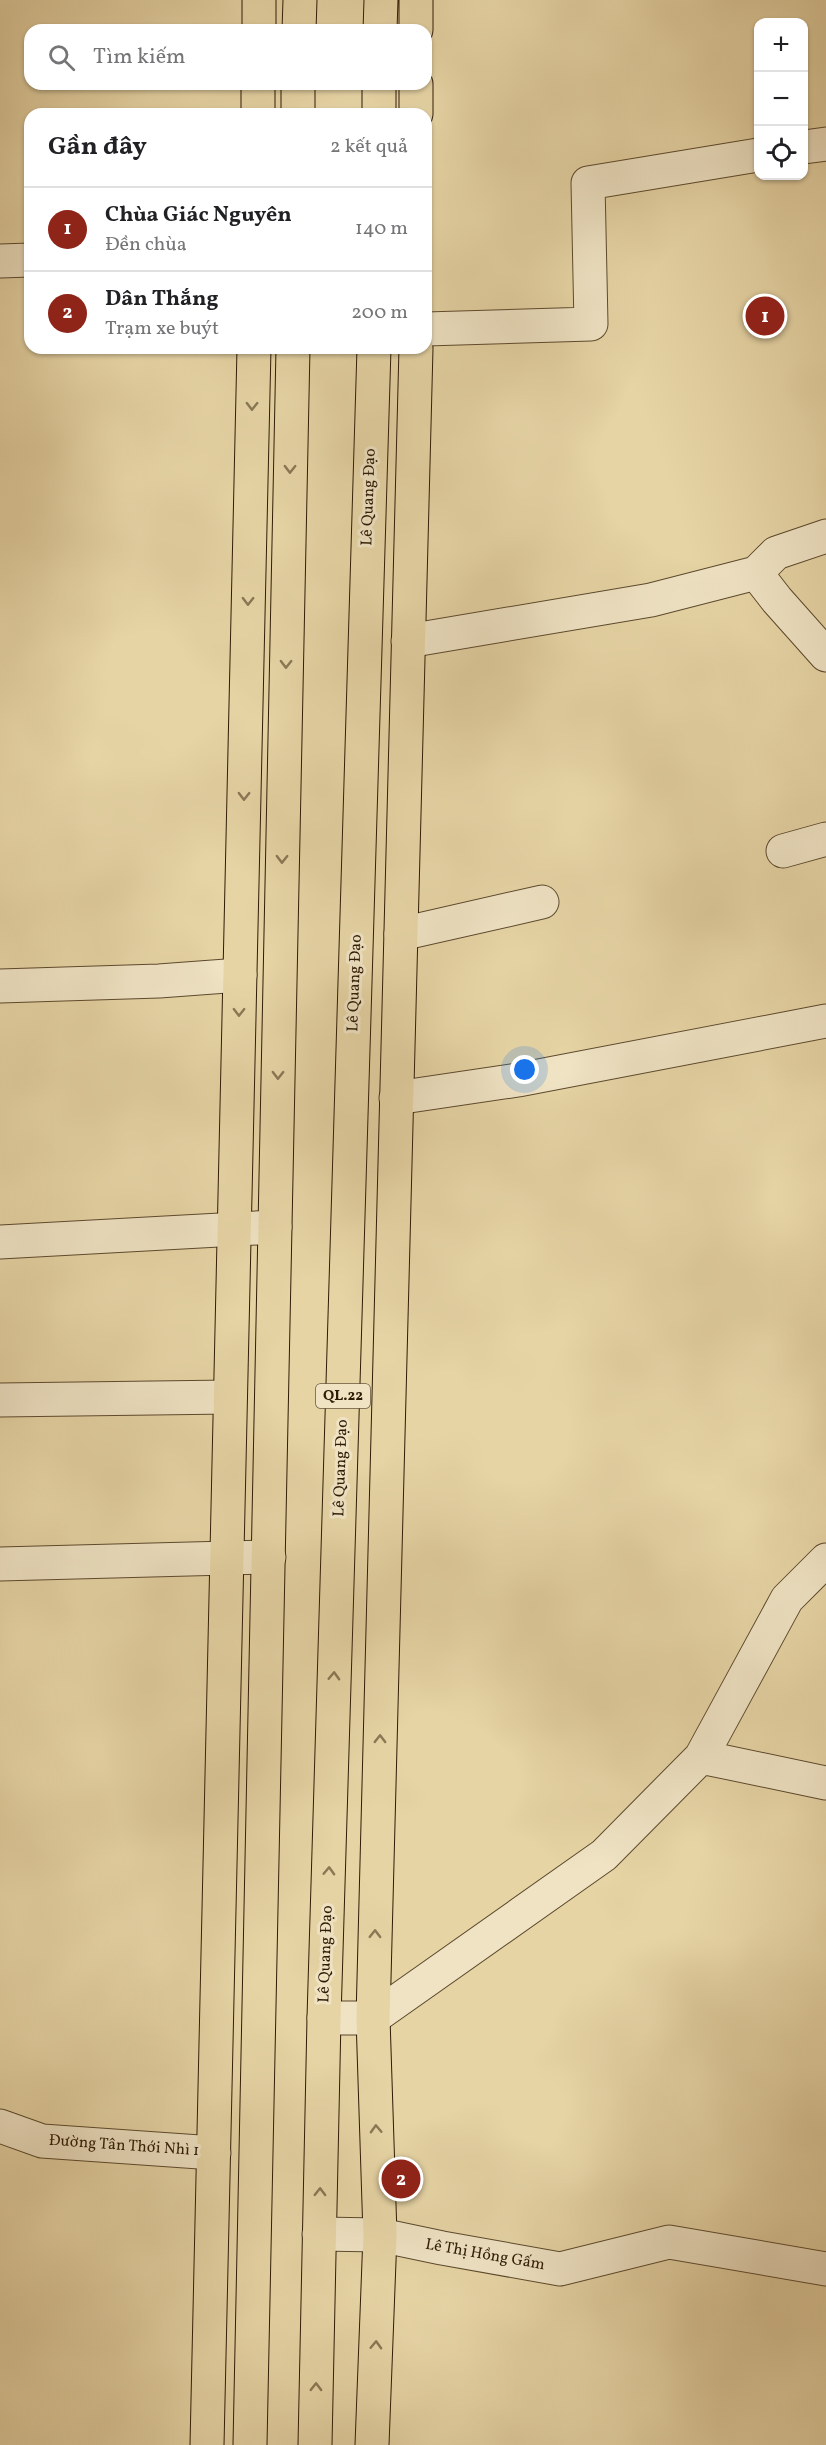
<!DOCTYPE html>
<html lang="vi">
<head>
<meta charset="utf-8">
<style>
  :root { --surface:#fff; --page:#f2f2f2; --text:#202124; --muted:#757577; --line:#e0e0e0; --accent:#8f2418 }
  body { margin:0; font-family:Vollkorn,serif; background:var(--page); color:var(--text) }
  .controls { position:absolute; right:18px; top:18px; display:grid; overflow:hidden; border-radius:12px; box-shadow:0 2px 4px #0004 }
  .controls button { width:54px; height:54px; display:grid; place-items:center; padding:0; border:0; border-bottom:2px solid var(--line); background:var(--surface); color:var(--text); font:30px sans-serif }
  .you { position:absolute; left:525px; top:1070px; width:21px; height:21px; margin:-15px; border:4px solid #fff; border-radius:50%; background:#1a73e8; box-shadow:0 0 0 9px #1a73e833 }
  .badge { display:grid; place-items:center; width:39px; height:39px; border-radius:50%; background:var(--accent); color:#fff; font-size:20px; font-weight:700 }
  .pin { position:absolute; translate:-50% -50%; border:3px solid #fff; box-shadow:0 2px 6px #0006 }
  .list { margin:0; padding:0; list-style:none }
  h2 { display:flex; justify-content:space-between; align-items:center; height:78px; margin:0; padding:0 24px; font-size:26px }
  h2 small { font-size:20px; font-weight:400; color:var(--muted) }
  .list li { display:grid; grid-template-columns:39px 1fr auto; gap:18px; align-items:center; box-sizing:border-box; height:84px; padding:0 24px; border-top:2px solid var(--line) }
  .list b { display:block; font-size:22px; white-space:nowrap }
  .list p { margin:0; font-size:20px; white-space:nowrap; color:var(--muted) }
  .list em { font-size:20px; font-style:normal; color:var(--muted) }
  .icon { flex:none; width:33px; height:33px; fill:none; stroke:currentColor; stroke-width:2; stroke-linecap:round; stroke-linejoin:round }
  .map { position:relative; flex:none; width:826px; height:2445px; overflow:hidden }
  .search { position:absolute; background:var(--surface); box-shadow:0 2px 4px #0004; left:24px; top:24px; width:408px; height:66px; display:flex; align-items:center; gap:15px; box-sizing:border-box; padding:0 21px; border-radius:18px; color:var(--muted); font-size:22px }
  .panel { position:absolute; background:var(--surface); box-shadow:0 2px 4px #0004; left:24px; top:108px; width:408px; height:246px; border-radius:18px }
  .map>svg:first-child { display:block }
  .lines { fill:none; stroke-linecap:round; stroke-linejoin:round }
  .minor-casing { stroke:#5c492d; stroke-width:35 }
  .highway-casing { stroke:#2e1b05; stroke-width:35 }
  .minor { stroke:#efe3c4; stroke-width:33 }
  .highway { stroke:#e6d4a5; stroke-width:33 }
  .oneway { stroke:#8a7855 }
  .labels { text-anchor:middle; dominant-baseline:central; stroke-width:6; stroke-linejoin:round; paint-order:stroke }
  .shield { fill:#efe3c4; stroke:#68573e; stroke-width:1.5 }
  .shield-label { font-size:15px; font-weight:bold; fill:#2e1b05 }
  .street-label { font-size:16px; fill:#2e1b05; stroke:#efe3c4 }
</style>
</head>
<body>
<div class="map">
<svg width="826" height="2445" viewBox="0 0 826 2445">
  <rect width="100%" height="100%" fill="#e6d4a5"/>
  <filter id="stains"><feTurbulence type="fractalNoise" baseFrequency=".00333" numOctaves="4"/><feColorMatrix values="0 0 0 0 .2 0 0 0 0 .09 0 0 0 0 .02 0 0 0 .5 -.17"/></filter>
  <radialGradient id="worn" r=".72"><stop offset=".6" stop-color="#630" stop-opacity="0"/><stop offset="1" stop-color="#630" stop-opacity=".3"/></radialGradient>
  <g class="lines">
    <g class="minor-casing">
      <path id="minor" d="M804,147L826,144
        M0,261L30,260
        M426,329L591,324L588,183L758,155
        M756,573L776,553L826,536
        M408,641L651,600L756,573L777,600L826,655
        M783,851L826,839
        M401,934L542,902
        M0,986L159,981L240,975
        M396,1098L518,1080L826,1021
        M0,1242L275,1227
        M0,1400L230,1397
        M0,1564L269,1557
        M701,1757L826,1783
        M324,2018H373L604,1855L701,1757L787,1599L826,1560
        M0,2126L42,2141L214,2153
        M319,2234L380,2235L442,2248L560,2269L669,2242L826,2269"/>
    </g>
    <g class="highway-casing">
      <path id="highway" d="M416,0V30
        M259,30V0
        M299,30L300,0
        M380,30L381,0
        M416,84V114
        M258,114V84
        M298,114V84
        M379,114V84
        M207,2445L254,348
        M250,2445L293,348
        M315,2445L324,2018L374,348
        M372,2445L380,2235L373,2018L416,348"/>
    </g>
    <use href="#minor" class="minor"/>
    <use href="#highway" class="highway"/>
  </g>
  <defs><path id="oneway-chevron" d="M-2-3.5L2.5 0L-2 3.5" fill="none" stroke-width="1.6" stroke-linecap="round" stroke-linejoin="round" transform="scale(1.5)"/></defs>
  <g class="oneway">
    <use href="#oneway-chevron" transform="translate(252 406) rotate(91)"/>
    <use href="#oneway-chevron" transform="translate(290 469) rotate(91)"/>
    <use href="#oneway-chevron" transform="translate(248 601) rotate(91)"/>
    <use href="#oneway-chevron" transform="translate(286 664) rotate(91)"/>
    <use href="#oneway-chevron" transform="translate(244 796) rotate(91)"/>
    <use href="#oneway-chevron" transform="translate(282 859) rotate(91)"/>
    <use href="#oneway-chevron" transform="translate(239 1012) rotate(91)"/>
    <use href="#oneway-chevron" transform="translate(278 1075) rotate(91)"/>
    <use href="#oneway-chevron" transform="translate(334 1676) rotate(-88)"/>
    <use href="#oneway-chevron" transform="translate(380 1739) rotate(-89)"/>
    <use href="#oneway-chevron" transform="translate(329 1871) rotate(-88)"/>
    <use href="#oneway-chevron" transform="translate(375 1934) rotate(-89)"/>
    <use href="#oneway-chevron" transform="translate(376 2129) rotate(-92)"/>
    <use href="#oneway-chevron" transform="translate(320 2192) rotate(-89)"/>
    <use href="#oneway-chevron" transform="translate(376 2345) rotate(-88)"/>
    <use href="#oneway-chevron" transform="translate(316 2387) rotate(-89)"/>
  </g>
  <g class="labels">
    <rect class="shield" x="316" y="1384" width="54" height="24" rx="4.5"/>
    <g class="shield-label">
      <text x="343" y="1396">QL.22</text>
    </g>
    <g class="street-label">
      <text transform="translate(369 497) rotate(-88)">Lê Quang Đạo</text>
      <text transform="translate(355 983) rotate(-88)">Lê Quang Đạo</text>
      <text transform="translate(341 1468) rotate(-88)">Lê Quang Đạo</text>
      <text transform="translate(326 1954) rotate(-88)">Lê Quang Đạo</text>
      <text transform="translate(124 2146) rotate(4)">Đường Tân Thới Nhì 1</text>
      <text transform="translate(485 2255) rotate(10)">Lê Thị Hồng Gấm</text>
    </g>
  </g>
  <rect width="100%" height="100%" filter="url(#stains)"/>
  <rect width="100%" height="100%" fill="url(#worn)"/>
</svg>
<div class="controls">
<button>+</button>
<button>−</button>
<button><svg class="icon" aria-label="locate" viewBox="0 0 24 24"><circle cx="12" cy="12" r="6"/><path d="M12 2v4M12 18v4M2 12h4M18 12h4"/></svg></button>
</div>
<div class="you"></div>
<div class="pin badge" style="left:765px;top:316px">1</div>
<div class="pin badge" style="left:401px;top:2179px">2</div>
<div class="search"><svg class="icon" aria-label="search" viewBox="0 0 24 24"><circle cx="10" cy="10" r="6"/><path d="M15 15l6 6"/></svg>Tìm kiếm</div>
<section class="panel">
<h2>Gần đây<small>2 kết quả</small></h2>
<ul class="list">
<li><span class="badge">1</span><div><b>Chùa Giác Nguyên</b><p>Đền chùa</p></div><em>140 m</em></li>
<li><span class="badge">2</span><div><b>Dân Thắng</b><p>Trạm xe buýt</p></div><em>200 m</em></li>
</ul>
</section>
</div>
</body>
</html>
